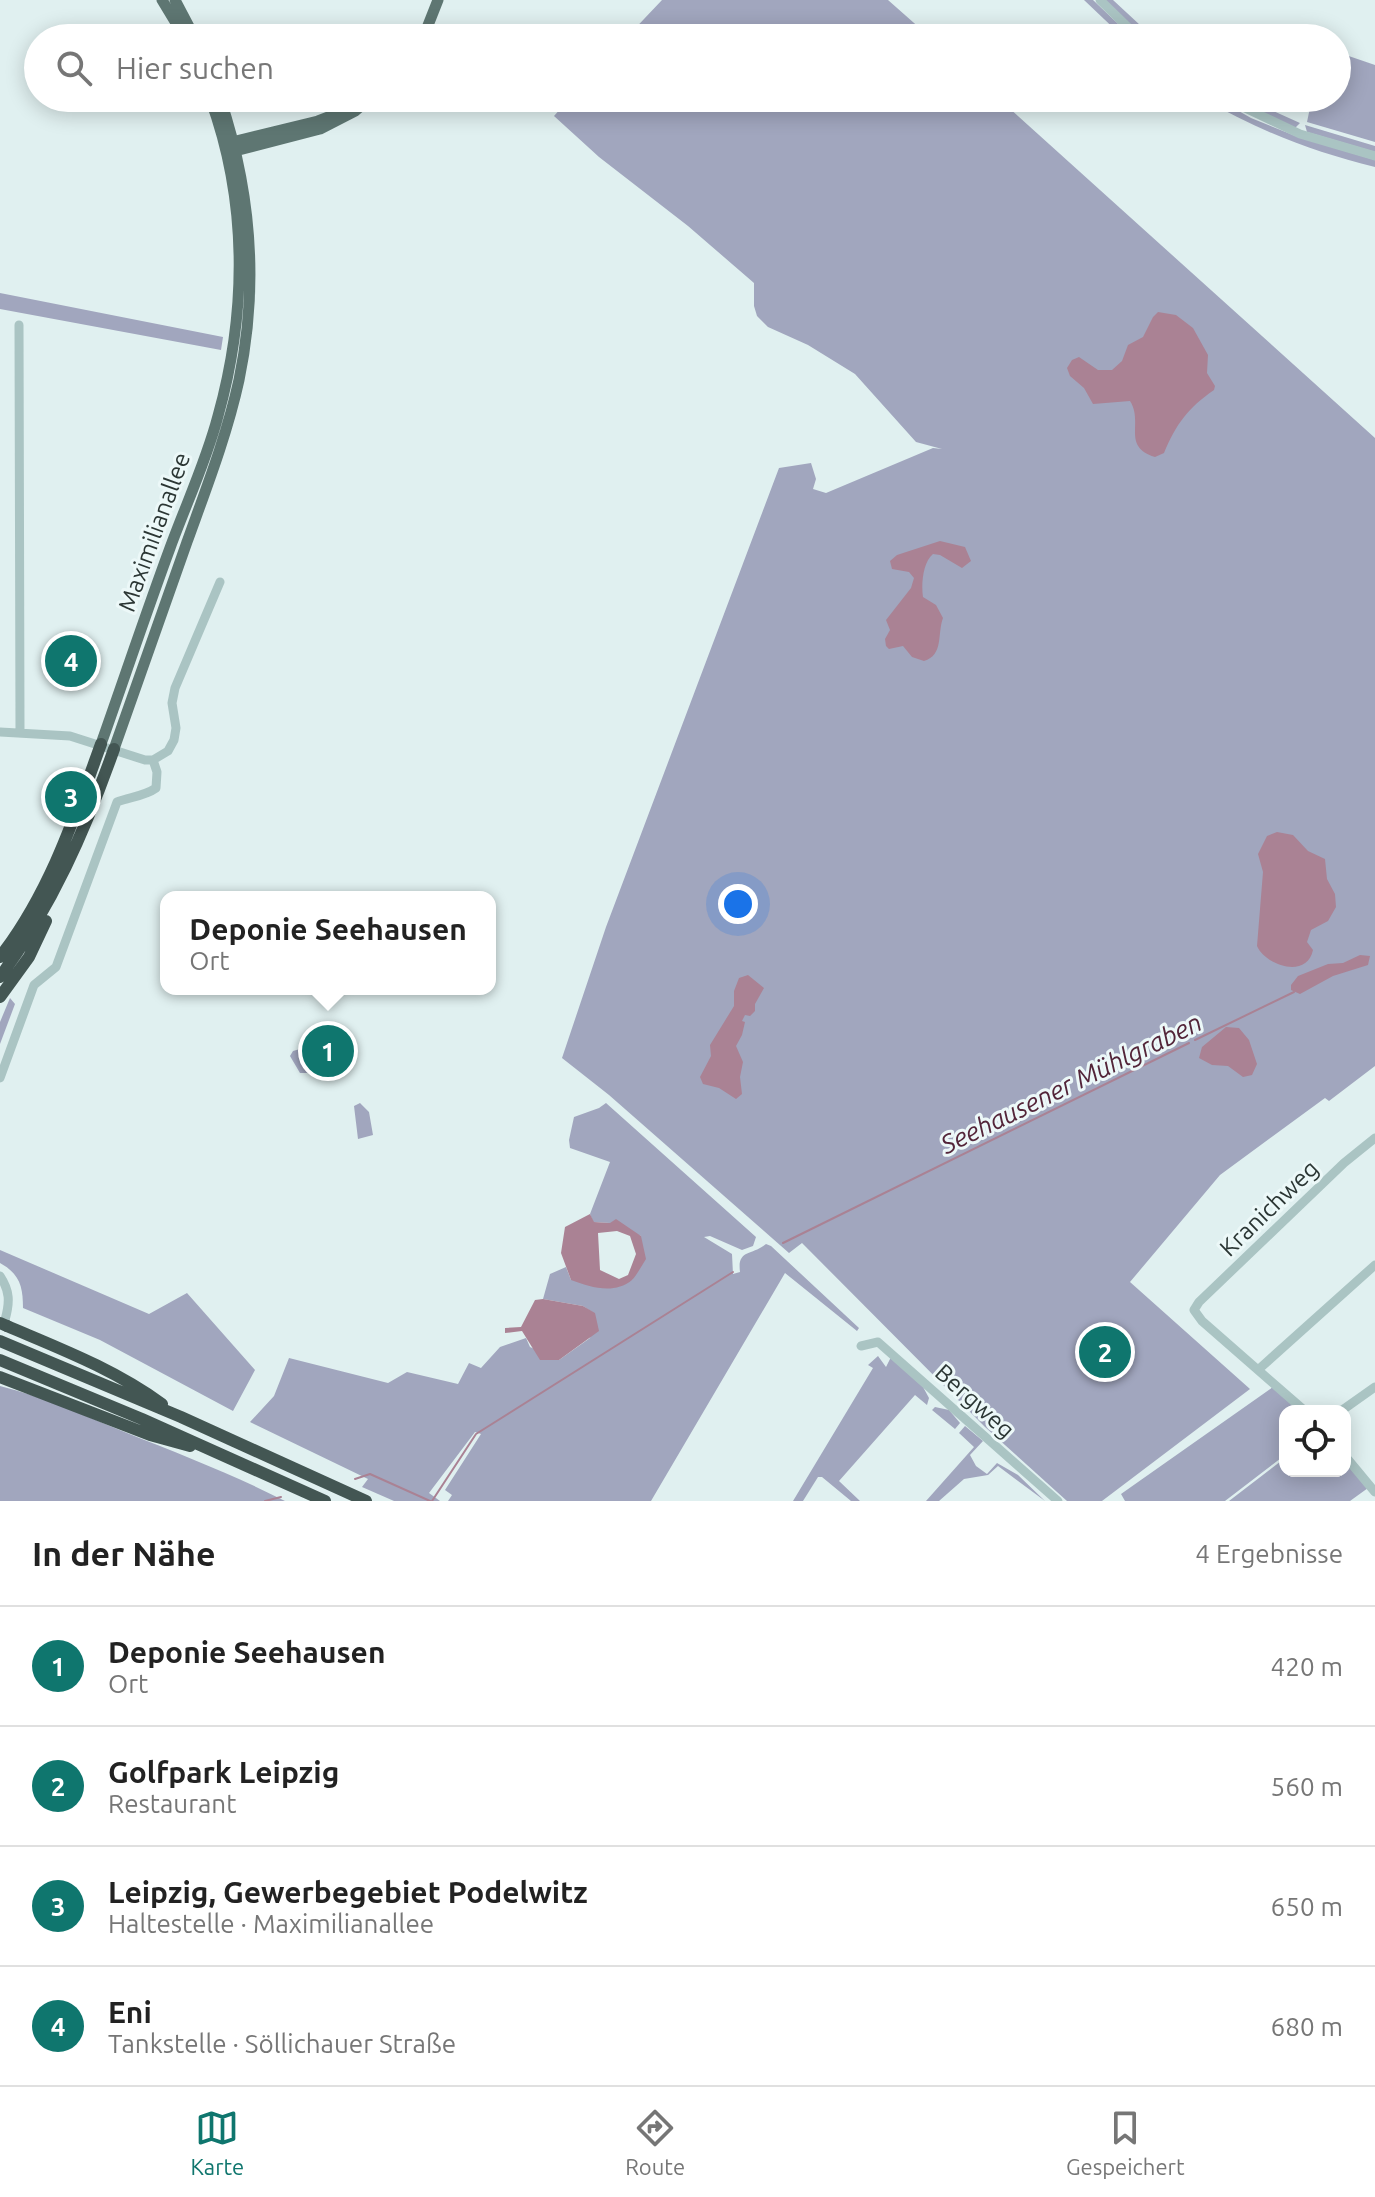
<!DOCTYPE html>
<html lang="de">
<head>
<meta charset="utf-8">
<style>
  :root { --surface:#fff; --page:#f2f2f2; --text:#222; --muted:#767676; --line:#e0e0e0; --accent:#0f766e }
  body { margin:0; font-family:Ubuntu,sans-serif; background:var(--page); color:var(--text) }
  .controls { position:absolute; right:24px; bottom:24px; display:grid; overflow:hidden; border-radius:16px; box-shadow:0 4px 20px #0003 }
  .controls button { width:72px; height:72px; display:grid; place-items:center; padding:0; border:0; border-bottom:2px solid var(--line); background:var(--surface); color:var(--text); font:40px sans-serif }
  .you { position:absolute; left:738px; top:904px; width:28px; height:28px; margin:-20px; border:6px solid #fff; border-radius:50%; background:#1a73e8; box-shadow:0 0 0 12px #1a73e833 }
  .badge { display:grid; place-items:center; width:52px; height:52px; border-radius:50%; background:var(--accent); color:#fff; font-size:26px; font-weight:700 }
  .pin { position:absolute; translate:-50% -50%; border:4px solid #fff; box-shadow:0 2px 8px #0006 }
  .popup { position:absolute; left:160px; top:891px; width:336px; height:104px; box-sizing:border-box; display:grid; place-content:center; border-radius:16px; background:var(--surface); filter:drop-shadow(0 2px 6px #0005); font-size:26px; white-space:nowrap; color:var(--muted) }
  .popup b { font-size:30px; color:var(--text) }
  .popup::after { content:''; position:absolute; left:50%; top:100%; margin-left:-16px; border:16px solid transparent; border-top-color:var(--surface) }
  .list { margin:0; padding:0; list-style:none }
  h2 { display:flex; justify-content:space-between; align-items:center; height:104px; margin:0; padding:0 32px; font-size:34px }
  h2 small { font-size:26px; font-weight:400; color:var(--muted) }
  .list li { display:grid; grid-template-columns:52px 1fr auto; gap:24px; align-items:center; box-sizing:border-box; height:120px; padding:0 32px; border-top:2px solid var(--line) }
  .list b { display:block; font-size:30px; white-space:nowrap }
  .list p { margin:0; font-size:26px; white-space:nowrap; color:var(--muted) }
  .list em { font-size:26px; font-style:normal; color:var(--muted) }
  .icon { flex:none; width:44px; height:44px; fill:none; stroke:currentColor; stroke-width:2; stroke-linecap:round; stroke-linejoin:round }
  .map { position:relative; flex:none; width:1375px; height:1501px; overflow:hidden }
  .search { position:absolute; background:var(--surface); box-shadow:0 4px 20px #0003; left:24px; right:24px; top:24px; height:88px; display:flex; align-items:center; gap:20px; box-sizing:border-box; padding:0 28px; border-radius:44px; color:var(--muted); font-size:30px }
  .sheet { height:584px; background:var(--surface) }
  nav { display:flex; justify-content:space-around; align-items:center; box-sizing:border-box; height:112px; border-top:2px solid var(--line); background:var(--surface); font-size:22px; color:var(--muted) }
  nav a { display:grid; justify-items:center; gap:4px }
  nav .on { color:var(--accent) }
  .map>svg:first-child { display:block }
  .green { fill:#a1a6be }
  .water { fill:#aa8294; fill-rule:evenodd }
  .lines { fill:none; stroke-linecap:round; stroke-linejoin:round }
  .stream { stroke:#aa8294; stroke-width:2 }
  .minor { stroke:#aac4c3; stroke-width:9 }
  .major { stroke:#5e7672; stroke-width:11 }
  .highway { stroke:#435653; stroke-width:12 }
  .highway-bridge { stroke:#435653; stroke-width:12 }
  .labels { text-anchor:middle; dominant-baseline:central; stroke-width:6; stroke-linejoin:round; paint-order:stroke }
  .street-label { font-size:24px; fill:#2b3634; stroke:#ecf8f8 }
  .water-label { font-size:26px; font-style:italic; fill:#532539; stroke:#ecf8f8 }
</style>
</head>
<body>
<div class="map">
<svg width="1375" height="1501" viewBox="0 0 1375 1501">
  <rect width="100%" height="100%" fill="#e0f0f0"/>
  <path class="green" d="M662,0H888L931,38H626Z
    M1084,0H1093L1133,38H1124Z
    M1105,0H1113L1154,38H1145Z
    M1337,52L1375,65V142L1307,122L1312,98H1337Z
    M570,98H998L1375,438V1066L1329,1101L1325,1098L1220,1175L1130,1282L1250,1389L1102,1501H1067L985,1427L802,1243L789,1253L609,1095L562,1058L606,927L779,468L811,463L816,479L813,489L826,493L933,448L942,449L916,442L855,374L808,345L768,327L757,316L754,306V283L688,226L599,157L554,116Z
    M1202,98H1216L1251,118L1298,137L1375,160V167C1313,152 1257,130 1202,98Z
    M1231,98H1244L1300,123L1295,128Z
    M1305,125L1375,146V152L1307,132Z
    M0,293L223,337L221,350L0,309Z
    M10,998L15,1004L0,1044V1022Z
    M300,1049L307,1053L315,1066L313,1073H300L290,1056L293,1051Z
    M360,1103L369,1112L373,1135L358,1139L354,1106Z
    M606,1103L756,1237L753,1246L742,1250L710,1236L704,1237L732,1254L733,1274L740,1272C737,1249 752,1256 766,1244L771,1246L859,1328L857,1331L785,1273L651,1501H448L452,1495L445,1490L481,1434L475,1432L429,1493L440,1501H394L362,1487L368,1479L250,1422L274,1396L289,1358L388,1383L407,1372L458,1384L469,1363L481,1368L500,1347L526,1338L530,1347L559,1360L590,1338L595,1314L583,1306L543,1299L550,1274L566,1267L571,1280H632L641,1236L610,1223L593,1222L590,1214L610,1162L570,1148L569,1140L574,1117L599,1108Z
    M0,1250L149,1314L187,1293L255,1370L233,1411L100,1340L23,1308C23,1287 20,1274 0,1263Z
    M878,1356L886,1367L891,1357L923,1387L929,1398L927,1405L915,1395L839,1481L860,1501H851L822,1477H818L803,1501H793L873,1368L868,1365Z
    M0,1386C44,1397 85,1416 127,1433C180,1454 234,1475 285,1501H0Z
    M1273,1387L1300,1411H1285V1455L1225,1501H1125L1121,1494Z
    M935,1407L949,1410L960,1423L955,1429L932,1410Z
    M965,1426L983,1441L970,1455L976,1466L987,1474L997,1463L1018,1475L1045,1501L998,1466L988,1475L964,1479L939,1501H926L974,1447L959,1433Z
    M1285,1458V1471H1345V1461L1368,1488L1350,1501H1229Z"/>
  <path class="water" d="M1158,312L1176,315L1193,328L1208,355L1207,373L1215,386L1214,390C1188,408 1176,424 1164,453L1155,457C1121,446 1144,423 1130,401L1093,404L1084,388L1070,376L1067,368L1072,360L1079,357L1098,370H1112L1122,361L1128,345L1143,337L1153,317Z
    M940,541L965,547L971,561L962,568L940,555L933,554C923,562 921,584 923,597L936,605L943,618C937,634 944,655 924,661L912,657L903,646L889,649L886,646L885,639L890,630L886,620L911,588L914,578L909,572L892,569L890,561L897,555Z
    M1277,832L1293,835L1308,851L1325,859L1327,879L1335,894L1336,907L1328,921L1311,930L1307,942L1313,950C1307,979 1266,966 1257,946L1263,872L1258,854L1267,836Z
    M1360,955L1370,956L1368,965L1333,976L1300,994L1291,990V985L1298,976L1328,964L1343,963Z
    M748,975L764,988L755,1004V1011L750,1016L745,1015L742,1021L745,1022L742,1035L736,1046L743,1062L740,1077L742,1094L736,1099L719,1088L703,1084L700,1077L711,1056L710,1045L734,1006V991L739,978Z
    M1226,1027L1239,1028L1249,1040L1257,1064L1252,1075L1243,1077L1228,1066L1212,1065L1199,1058L1202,1047Z
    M590,1214L594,1222L610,1223L616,1219L641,1236L646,1259C642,1265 637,1275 632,1280C614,1295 590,1287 571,1280L561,1253L565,1227ZM617,1231L630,1236L636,1254L628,1275L619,1279L600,1270L598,1233Z
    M543,1299L583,1306L595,1313L599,1331L559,1360H540L522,1331L505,1333V1328L521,1327L535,1300Z"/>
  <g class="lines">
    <path class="stream" d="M1195,1040L1294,992
      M783,1243L1189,1043
      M355,1479L370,1474L430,1501
      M265,1501L281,1497
      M432,1501L476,1434L733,1272"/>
    <path class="minor" d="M1100,0L1139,38
      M1224,98L1300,134L1375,156
      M19,325L20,732
      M0,732L70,736L145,760H153L168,751L174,740L176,728L172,703L175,688L220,582
      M0,1078L34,985L56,967L117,802C130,797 145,796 156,788L157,772L153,760
      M0,1276C10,1291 10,1302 5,1320
      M861,1346L878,1342L1058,1501
      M1259,1369L1375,1265
      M1305,1411L1202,1321L1194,1310L1199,1302L1344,1163L1375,1138
      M1341,1411L1375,1387
      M1345,1456L1375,1492"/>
    <path class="major" d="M162,0L185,38
      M175,0L195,38
      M423,38L438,0
      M228,143L318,121L339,113
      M231,152L320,129L355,111L370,98
      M101,744C124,679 146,613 170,548C186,504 206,462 218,416C247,312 248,201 210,98
      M114,749C139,680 163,611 187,542C206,489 227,435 239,380C259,284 251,190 220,98"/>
    <path class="highway" d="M0,957C49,894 74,819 101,744
      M0,977C52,906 85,831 114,749
      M0,997L29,957L46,921
      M7,1326C61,1349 114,1369 162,1404
      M0,1341L181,1417L366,1501
      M0,1360L142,1419L325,1501
      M0,1377L150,1435L190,1446"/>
    <path class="highway-bridge" d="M0,1323L7,1326"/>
  </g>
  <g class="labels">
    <g class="street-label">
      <text transform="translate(154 532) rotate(-70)">Maximilianallee</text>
      <text transform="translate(1269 1208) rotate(-44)">Kranichweg</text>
      <text transform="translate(975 1401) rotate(42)">Bergweg</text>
    </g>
    <g class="water-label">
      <text transform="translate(1071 1083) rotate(-26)">Seehausener Mühlgraben</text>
    </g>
  </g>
</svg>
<div class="controls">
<button><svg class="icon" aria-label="locate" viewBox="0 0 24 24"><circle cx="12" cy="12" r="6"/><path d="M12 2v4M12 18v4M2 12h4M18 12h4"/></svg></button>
</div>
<div class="you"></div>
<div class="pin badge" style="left:328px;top:1051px">1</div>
<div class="popup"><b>Deponie Seehausen</b>Ort</div>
<div class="pin badge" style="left:1105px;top:1352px">2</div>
<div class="pin badge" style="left:71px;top:797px">3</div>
<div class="pin badge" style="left:71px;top:661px">4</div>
<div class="search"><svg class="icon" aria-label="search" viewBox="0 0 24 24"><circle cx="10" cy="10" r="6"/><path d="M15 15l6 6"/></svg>Hier suchen</div>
</div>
<section class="sheet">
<h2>In der Nähe<small>4 Ergebnisse</small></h2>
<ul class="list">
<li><span class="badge">1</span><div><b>Deponie Seehausen</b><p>Ort</p></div><em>420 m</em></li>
<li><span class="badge">2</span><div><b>Golfpark Leipzig</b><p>Restaurant</p></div><em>560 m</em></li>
<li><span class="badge">3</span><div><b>Leipzig, Gewerbegebiet Podelwitz</b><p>Haltestelle · Maximilianallee</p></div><em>650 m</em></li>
<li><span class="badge">4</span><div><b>Eni</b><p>Tankstelle · Söllichauer Straße</p></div><em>680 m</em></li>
</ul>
</section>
<nav>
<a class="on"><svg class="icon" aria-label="map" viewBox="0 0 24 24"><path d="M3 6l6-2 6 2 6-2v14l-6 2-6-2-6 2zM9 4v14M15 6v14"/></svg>Karte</a>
<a><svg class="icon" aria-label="directions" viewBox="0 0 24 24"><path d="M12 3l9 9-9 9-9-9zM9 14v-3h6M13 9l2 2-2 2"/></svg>Route</a>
<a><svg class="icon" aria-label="saved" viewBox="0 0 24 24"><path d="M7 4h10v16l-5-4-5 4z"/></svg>Gespeichert</a>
</nav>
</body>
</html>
